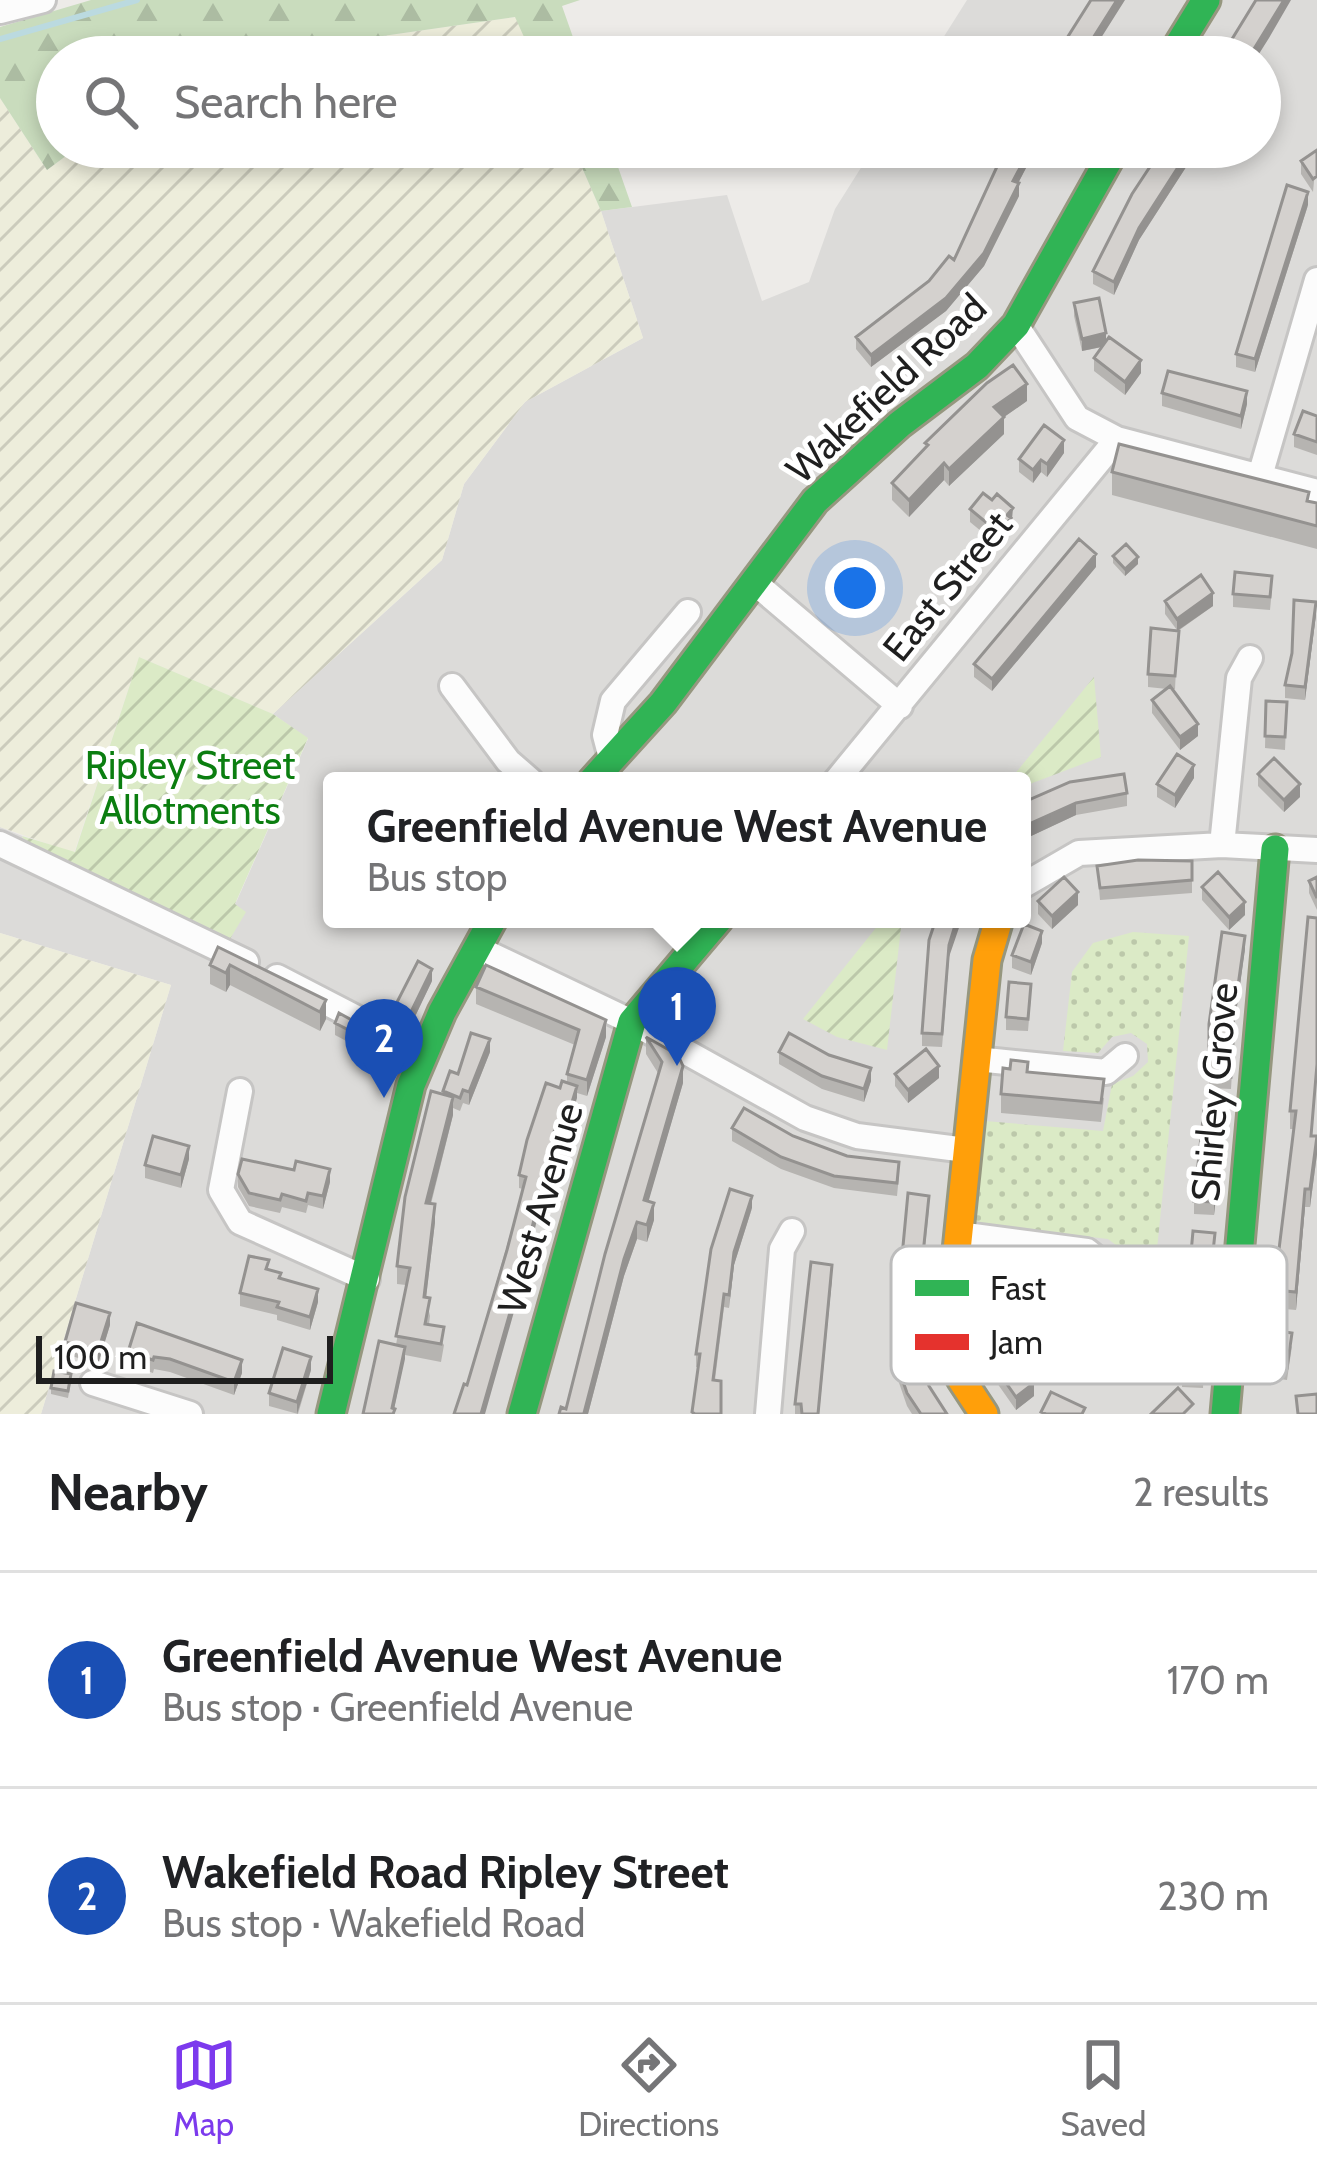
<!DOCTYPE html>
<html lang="en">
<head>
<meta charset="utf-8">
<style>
  :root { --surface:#fff; --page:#f6f6f6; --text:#202124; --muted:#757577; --line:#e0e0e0; --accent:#7c3aed }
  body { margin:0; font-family:Cabin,sans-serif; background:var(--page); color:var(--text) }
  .scale { position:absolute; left:36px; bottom:30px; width:297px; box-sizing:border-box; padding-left:12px; border:6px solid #1f1f1f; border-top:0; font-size:33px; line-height:42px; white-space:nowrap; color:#1f1f1f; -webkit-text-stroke:9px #fff; paint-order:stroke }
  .you { position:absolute; left:855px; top:588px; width:42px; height:42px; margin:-30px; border:9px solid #fff; border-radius:50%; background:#1a73e8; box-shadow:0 0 0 18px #1a73e833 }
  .badge { display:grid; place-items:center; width:78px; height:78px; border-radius:50%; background:var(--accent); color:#fff; font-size:39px; font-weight:700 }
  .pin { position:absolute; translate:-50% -99px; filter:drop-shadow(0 3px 6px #0008) }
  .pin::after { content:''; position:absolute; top:63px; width:42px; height:36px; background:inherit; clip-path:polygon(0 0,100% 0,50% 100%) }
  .popup { position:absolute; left:323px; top:772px; width:708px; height:156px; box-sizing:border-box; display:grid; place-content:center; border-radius:12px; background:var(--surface); filter:drop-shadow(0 3px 9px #0005); font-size:39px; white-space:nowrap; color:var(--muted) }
  .popup b { font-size:45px; color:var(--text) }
  .popup::after { content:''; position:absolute; left:50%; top:100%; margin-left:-24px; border:24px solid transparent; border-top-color:var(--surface) }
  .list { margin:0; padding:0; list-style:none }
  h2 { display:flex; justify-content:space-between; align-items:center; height:156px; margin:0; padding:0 48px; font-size:51px }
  h2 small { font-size:39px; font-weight:400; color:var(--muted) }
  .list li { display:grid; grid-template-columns:78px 1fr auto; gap:36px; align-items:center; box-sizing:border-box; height:216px; padding:0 48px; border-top:3px solid var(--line) }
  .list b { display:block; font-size:45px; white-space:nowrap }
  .list p { margin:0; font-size:39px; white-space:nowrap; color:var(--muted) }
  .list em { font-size:39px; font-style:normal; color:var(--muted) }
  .icon { flex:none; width:66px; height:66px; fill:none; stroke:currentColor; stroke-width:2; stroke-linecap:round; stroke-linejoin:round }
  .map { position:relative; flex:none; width:1317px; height:1414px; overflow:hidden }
  .search { position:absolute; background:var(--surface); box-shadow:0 6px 18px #0003; left:36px; right:36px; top:36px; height:132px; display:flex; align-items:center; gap:30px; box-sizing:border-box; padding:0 42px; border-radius:66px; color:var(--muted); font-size:45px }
  .sheet { height:588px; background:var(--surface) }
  nav { display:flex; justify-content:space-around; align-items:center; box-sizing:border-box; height:168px; border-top:3px solid var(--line); background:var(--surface); font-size:33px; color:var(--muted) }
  nav a { display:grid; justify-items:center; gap:6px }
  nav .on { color:var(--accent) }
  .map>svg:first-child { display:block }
  .residential { fill:#dcdbd9; fill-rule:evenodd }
  .farmland { fill:url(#farmland-furrows) }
  .grass { fill:url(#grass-dots) }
  .forest { fill:url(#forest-firs) }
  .garden { fill:url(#garden-furrows) }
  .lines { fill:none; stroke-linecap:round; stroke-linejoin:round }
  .stream { stroke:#bbdae0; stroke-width:6 }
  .street-casing { stroke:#c6c5c4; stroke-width:30 }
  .fast-casing { stroke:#96977f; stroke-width:33 }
  .slow-casing { stroke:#96977f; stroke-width:33 }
  .street { stroke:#fcfcfc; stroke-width:24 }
  .fast { stroke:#30b455; stroke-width:27 }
  .slow { stroke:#ff9f0a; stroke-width:27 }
  .wall { fill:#b6b4b1 }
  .shaded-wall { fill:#949290 }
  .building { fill:#d4d1ce; stroke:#949290; stroke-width:3 }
  .labels { text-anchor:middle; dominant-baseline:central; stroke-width:10; stroke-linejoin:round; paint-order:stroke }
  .street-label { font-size:39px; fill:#1f1f1f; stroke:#fff }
  .park-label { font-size:39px; fill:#0b7e10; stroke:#fff }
  .key { fill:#fff; stroke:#bcbcbc; stroke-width:3 }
  .key-label { font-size:33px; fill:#1f1f1f }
</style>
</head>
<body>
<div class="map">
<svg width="1317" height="1414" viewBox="0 0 1317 1414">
  <defs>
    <pattern id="farmland-furrows" width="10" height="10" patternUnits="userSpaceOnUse" patternTransform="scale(3)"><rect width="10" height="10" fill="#ededdb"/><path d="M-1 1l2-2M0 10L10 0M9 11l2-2" fill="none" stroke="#cbcbbc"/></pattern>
    <pattern id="grass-dots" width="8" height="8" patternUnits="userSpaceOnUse" patternTransform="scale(3)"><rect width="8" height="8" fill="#dbeac6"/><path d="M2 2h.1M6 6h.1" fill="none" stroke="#bcc8aa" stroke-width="1.8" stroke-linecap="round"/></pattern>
    <pattern id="forest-firs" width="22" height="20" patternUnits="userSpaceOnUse" patternTransform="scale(3)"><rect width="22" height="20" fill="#c9dcbd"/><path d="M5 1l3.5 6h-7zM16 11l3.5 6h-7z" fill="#acbca2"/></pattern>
    <pattern id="garden-furrows" width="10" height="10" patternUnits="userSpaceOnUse" patternTransform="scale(3)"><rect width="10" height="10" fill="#dbeac6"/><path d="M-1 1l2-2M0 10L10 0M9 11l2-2" fill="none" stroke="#bcc8aa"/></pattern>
  </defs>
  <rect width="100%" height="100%" fill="#edebe8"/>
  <path class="residential" d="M967,0H1317V1414H41L171,985L0,933V827L22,836L26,844L235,905L308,739L273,714L442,560L464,484L525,402L643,338L601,211L727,195L762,301L809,282L835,209L874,147H1260V57H931ZM332,781H1022V919H332Z"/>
  <path class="farmland" d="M516,17L533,57H289L320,45Z
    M0,98L47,170L78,147H573L601,211L643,338L525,402L464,484L442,560L273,714L139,657L74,853L0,827Z
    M0,933L171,985L41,1414H0Z"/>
  <path class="grass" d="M1133,932L1189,936L1152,1298L1110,1292L1125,1278L1129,1255L1108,1239L975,1223L985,1121L1103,1131L1112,1084L1133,1076L1148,1062L1147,1044L1131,1033L1112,1037L1098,1053L1063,1051L1072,972L1093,943Z"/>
  <path class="forest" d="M91,0H580L562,6L580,57H533L515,17L320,45L289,57H57V147H78L47,170L0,98V27Z
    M573,147H611L632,207L601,211Z"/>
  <path class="garden" d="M139,657L273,714L308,738L235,904L246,912L230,939L26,844L22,836L75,852Z
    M1094,677L1101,757L1022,787V781H1009Z
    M883,919H902L887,1050L837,1037L803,1019Z"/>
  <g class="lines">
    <path class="stream" d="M0,39L137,0"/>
    <g class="street-casing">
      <path id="street" d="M0,11L43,0
        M1016,325L1077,418L1117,439L1317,492
        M1260,476L1317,280
        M755,583L900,706
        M452,686L508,761L531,781
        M611,758L605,735L613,701L688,612
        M836,781L1117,439
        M0,844L246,962
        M1222,845L1239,678L1250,658
        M1022,886L1079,853L1222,845L1317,850
        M477,948L632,1022L805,1118L857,1136L966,1150
        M277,977L424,1053
        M976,1059L1106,1072L1125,1056
        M240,1091L221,1190L240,1222L367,1279
        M958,1234L1087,1251L1107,1267
        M93,1383L190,1414
        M768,1414L782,1249L792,1231"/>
    </g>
    <g class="fast-casing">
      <path id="fast" d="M1171,57L1206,0
        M592,781L663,703L815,501L900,424L977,366L1016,325L1116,147
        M331,1414L411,1085L442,1012L493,919
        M522,1414L632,1022L719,919
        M1225,1414L1275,849"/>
    </g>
    <g class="slow-casing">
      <path id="slow" d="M984,1414L961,1379L952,1299L987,960L999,919"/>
    </g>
    <use href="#street" class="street"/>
    <use href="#fast" class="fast"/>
    <use href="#slow" class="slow"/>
  </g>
  <path class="wall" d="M1006,147H1037L1018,183L1019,196L984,266L946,311L871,367L856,349V337L954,260Z
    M1163,147H1199L1139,240L1114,295L1093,284V271Z
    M1317,150L1313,192L1301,174V161Z
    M1308,205L1255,372L1236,367V354Z
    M1074,303L1106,342L1141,373L1125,395L1094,371V358L1102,347L1082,351L1074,316Z
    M1162,393L1247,404L1241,429L1162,406Z
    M1027,401L1004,417V434L949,486L944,480L909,517L892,500V483L925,448V443Z
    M1317,416V455L1294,447V434Z
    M1064,453L1047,477L1041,472L1033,483L1019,472V459Z
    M1112,472L1317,503V549L1112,495Z
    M970,509L1013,520L1011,523V531L999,546L970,522Z
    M1113,556L1138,564L1125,576L1113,563Z
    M1096,567L992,691L974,677V664Z
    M1272,589L1270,610L1233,607V594Z
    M1165,601L1213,606L1178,631L1175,689H1172L1198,736L1180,750L1152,713V700L1167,689L1148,687V674L1177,630L1165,614Z
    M1316,615L1305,700L1285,698V685Z
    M1266,701L1287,702L1285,750L1265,748Z
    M1258,774L1300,797L1284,812L1258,786Z
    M1194,778L1175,808L1157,797V784Z
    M1127,793V806L1076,815L1029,837L1022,842V803Z
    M1192,861V893L1100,900L1097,866Z
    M1317,877V910L1309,893V881Z
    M1202,887L1245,915L1229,930L1202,900Z
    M1038,901L1078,905L1052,929L1038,914Z
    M1308,917L1312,1136L1317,1154L1310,1207H1305L1296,1310L1274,1308V1290L1294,1129H1290V1111Z
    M1042,943L1031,975L1012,968V955Z
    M218,947L326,1000V1019L320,1031L230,985L226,992L210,984V965Z
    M1245,949L1232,1043L1233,1056L1231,1089L1209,1088V1024Z
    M949,957L942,1047L922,1046V1033Z
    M432,981L410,1027L395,1019V1006Z
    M476,987L606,1037L587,1096L577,1093L573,1113L578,1127L572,1146L555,1141L523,1280L467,1385L523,1189L519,1188V1175L560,1088L567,1083V1074L575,1045L476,1004Z
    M1031,996L1028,1031L1006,1030V1017Z
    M339,1013L388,1053L384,1061L335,1035V1023Z
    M646,1037L683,1083L648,1201L654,1220L647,1242L637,1239L624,1276L588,1414H559L566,1409L658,1073L646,1054Z
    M490,1052L469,1105L463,1103L460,1111L453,1108V1115L431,1204L435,1222L426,1298L430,1316L429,1324L444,1345L441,1362L405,1355L394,1409L395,1414H363L396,1345L406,1285L397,1284V1266L443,1091L458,1074Z
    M779,1052L871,1081L864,1102L822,1089L779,1064Z
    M1028,1072L1104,1098L1101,1122L1001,1113V1094Z
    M895,1074L939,1078L908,1103L895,1086Z
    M1224,1125L1214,1215L1194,1214V1201Z
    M732,1128L793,1136L899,1175L897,1196L834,1188L781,1169L732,1141Z
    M189,1159L181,1188L145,1178V1165Z
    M238,1174L330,1182L323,1209L308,1205L306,1213L282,1207L280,1213L249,1206L238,1187Z
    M752,1208L734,1265L729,1308L724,1307L715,1380L721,1414H692L698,1367H696V1354Z
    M929,1209L920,1296L914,1295L918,1352L929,1386L947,1414H912L907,1406L896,1374L892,1312Z
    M1215,1246L1211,1284H1208L1203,1388L1182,1387L1185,1285L1188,1286Z
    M269,1270L318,1302L310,1330L277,1320V1315L240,1306V1293Z
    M1007,1270L1003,1305L1015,1342L1014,1355L1034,1396L1016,1410L997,1383L982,1305V1292Z
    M832,1278L819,1414H795V1404Z
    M1149,1301L1147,1333L1051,1325V1312Z
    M110,1325L98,1364L65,1354V1342Z
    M1292,1346L1287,1380L1266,1377V1365Z
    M128,1352L242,1373L234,1395L170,1372L154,1369L153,1373L128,1364Z
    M311,1370L298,1414L269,1406V1393Z
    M71,1381L68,1398L51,1394V1388Z"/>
  <path class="shaded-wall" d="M1117,0H1125L1089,57H1081Z
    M1284,0H1291L1269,38L1257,57H1249Z
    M1031,147H1037L1013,193V181Z
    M1191,147H1199L1139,240L1114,295V282L1139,228Z
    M1019,183V196L984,266L946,311L871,367V355Z
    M1308,192V205L1255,372V359Z
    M1106,333V346L1082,351V339Z
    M1141,360V373L1125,395V382Z
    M1027,384V401L994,424V407Z
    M1247,391V404L1241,429V416Z
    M1004,417V434L949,486V469Z
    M1064,440V453L1047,477V464Z
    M1041,460V472L1033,483V470Z
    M944,463V480L909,517V500Z
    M1013,508L1011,531L999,546V533L1007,515Z
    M1096,554V567L992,691V679Z
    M1138,557V564L1125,576V569Z
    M1213,593V606L1177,631V619Z
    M1316,602V615L1305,700V687Z
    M1198,724V736L1180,750V737Z
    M1194,765V778L1175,808V795Z
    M1300,784V797L1284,812V800Z
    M1076,803V815L1029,837L1022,842V829L1029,824Z
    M1078,892V905L1052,929V916Z
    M1245,902V915L1229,930V917Z
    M957,919H962L949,957L942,1047L949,945Z
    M1042,931V943L1031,975V962Z
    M1245,936V949L1230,1056V1043Z
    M230,965V985L226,992V973Z
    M432,969V981L410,1027V1014Z
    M326,1000V1019L320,1031V1012Z
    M606,1020V1037L587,1096V1080Z
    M490,1039V1052L469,1105V1092Z
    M388,1040V1053L384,1061V1048Z
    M683,1066V1083L644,1217V1200Z
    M939,1066V1078L908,1103V1090Z
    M871,1068V1081L864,1102V1089Z
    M577,1086V1098L569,1125V1112Z
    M453,1097V1115L426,1221V1203Z
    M1224,1112V1125L1214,1215V1202Z
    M578,1114V1127L572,1146V1133Z
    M555,1128V1141L523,1280L485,1414H481Z
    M1317,1136V1154L1310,1207V1189Z
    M189,1146V1159L181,1188V1175Z
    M330,1169V1182L323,1209V1196Z
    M1305,1189V1207L1296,1310V1292Z
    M752,1196V1208L734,1265L729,1308L734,1252Z
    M654,1203V1220L647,1242V1225Z
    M435,1204V1222L424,1315V1297Z
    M637,1222V1239L624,1276L588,1414H584L624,1259Z
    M832,1265V1278L818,1414Z
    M318,1289V1302L310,1330V1317Z
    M110,1313V1325L98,1364V1351Z
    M405,1347V1359L393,1414L392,1408Z
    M311,1357V1370L297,1414V1402Z
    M242,1360V1373L234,1395V1382Z
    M1034,1383V1396L1016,1410V1397Z"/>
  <path class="building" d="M1091,0H1117L1081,57H1055Z
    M1256,0H1284L1249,57H1221Z
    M1006,147H1031L1013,181L1019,183L984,253L946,298L871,355L856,337L929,281L949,256L954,260Z
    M1163,147H1191L1139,228L1114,282L1093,271L1132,194Z
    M1317,150V176L1313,179L1301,161Z
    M1287,185L1308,192L1255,359L1236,354Z
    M1099,298L1106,333L1082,339L1074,303Z
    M1109,337L1141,360L1125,382L1094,358Z
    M1013,365L1027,384L994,407L1004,417L949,469L944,463L909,500L892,483L928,445L925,443L987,383Z
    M1168,371L1247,391L1241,416L1162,393Z
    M1303,411L1317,416V442L1294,434Z
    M1044,425L1064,440L1047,464L1041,460L1033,470L1019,459Z
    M1119,444L1309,492L1307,501L1317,503V526L1112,472Z
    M983,493L992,500L997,494L1013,508L1007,515L1011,518L999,533L970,509Z
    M1079,539L1096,554L992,679L974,664Z
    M1126,544L1138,557L1125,569L1113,556Z
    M1235,572L1272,576L1270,597L1233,594Z
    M1201,575L1213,593L1177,619L1165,601Z
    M1294,600L1316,602L1305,687L1285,685L1292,653Z
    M1151,628L1179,631L1175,676L1148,674Z
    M1170,686L1198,724L1180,737L1152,700Z
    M1266,701L1287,702L1285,737L1265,736Z
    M1177,754L1194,765L1175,795L1157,784Z
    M1274,758L1300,784L1284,800L1258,774Z
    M1124,774L1127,793L1076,803L1029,824L1022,829V803L1070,782Z
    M1138,860L1192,861V880L1100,888L1097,866Z
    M1218,872L1245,902L1229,917L1202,887Z
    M1064,877L1078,892L1052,916L1038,901Z
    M1317,877V898L1309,881Z
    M1308,917L1317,918V1064L1311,1136H1317L1310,1189H1305L1296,1292L1274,1290L1296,1111H1290Z
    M936,919H957L949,945L942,1034L922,1033L929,940Z
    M1024,924L1042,931L1031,962L1012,955Z
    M1222,932L1245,936L1230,1043H1233L1231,1077L1209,1075V1024Z
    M218,947L326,1000L320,1012L230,965L226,973L210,965Z
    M418,961L432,969L410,1014L395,1006Z
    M486,965L606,1020L587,1080L567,1074L579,1030L476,987Z
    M1009,982L1031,984L1028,1019L1006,1017Z
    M339,1013L388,1040L384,1048L335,1023Z
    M471,1033L490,1039L469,1092L463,1090L460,1098L443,1091L450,1071L458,1074Z
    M789,1033L829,1055L871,1068L864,1089L822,1076L779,1052Z
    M646,1037L678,1055L683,1066L644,1200L654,1203L647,1225L637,1222L624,1259L584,1413L587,1414H559L561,1407L566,1409L605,1254L662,1062Z
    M926,1049L939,1066L908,1090L895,1074Z
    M1011,1060L1028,1062L1027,1072L1104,1079L1101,1103L1001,1094L1003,1068L1010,1069Z
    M562,1081L577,1086L569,1112L578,1114L572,1133L555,1128L523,1267L481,1414H454L464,1384L467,1385L507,1250L526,1177L519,1175L527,1140L546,1083L560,1088Z
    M431,1091L453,1097L426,1203L435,1204L424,1297L430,1298L425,1324L444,1327L441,1344L396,1336L410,1268L397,1266L405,1197Z
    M744,1108L793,1136L847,1156L899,1162L897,1183L834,1176L781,1157L732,1128Z
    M1204,1110L1224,1112L1214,1202L1194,1201Z
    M153,1136L189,1146L181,1175L145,1165Z
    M242,1159L294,1170L296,1161L330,1169L323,1196L308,1193L306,1201L282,1194L280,1200L249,1193L238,1174Z
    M730,1189L752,1196L734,1252L729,1295L724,1294L713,1380L721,1381V1414H695L692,1412L700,1354H696L711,1249Z
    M908,1193L929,1196L920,1283L913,1282L918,1352L929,1386L947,1414H921L907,1393L896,1361L892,1299H898Z
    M1193,1231L1215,1233L1211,1271H1208L1203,1375H1182L1185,1285L1188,1286Z
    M986,1255L1007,1257L1002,1306L1008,1304L1015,1342L1005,1344L1034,1383L1016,1397L997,1370L982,1292Z
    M249,1256L269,1260L266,1269L281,1273L279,1278L318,1289L310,1317L277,1307L279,1302L240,1293Z
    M811,1262L832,1265L818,1414H802L801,1404H795Z
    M1053,1292L1149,1301L1147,1321L1051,1312Z
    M76,1303L110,1313L98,1351L65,1342Z
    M137,1323L242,1360L234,1382L170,1359L154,1357L153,1360L128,1352Z
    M1271,1330L1292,1333L1287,1368L1266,1365Z
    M379,1341L405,1347L392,1408L395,1409L393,1414H363Z
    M283,1348L311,1357L297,1402L269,1393Z
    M54,1371L71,1374L68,1391L51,1388Z
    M1178,1388L1193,1404L1183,1414H1151Z
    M1051,1392L1085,1408L1082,1414H1046L1041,1412Z
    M1317,1394V1414H1298L1296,1396Z"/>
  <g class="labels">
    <g class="street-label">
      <text transform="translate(886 388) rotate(-43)">Wakefield Road</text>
      <text transform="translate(947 586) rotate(-51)">East Street</text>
      <text transform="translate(1214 1092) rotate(-85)">Shirley Grove</text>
      <text transform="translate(540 1208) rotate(-74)">West Avenue</text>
    </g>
    <g class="park-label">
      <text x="190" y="765">Ripley Street<tspan x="190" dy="45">Allotments</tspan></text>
    </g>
  </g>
  <rect x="891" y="1246" width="396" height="138" rx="18" class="key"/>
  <rect x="915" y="1280" width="54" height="16" fill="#30b455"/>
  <rect x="915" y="1334" width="54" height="16" fill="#e5322d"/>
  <g class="key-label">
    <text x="990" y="1300">Fast</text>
    <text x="990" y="1354">Jam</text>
  </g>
</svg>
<div class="scale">100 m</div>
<div class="you"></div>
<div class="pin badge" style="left:677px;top:1066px;background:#1a4fb4">1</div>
<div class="popup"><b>Greenfield Avenue West Avenue</b>Bus stop</div>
<div class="pin badge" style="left:384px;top:1098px;background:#1a4fb4">2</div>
<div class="search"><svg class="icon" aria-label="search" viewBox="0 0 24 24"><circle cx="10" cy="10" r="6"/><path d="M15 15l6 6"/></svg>Search here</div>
</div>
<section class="sheet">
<h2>Nearby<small>2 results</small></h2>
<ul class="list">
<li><span class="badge" style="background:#1a4fb4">1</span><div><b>Greenfield Avenue West Avenue</b><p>Bus stop · Greenfield Avenue</p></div><em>170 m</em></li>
<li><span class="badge" style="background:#1a4fb4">2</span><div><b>Wakefield Road Ripley Street</b><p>Bus stop · Wakefield Road</p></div><em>230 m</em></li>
</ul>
</section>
<nav>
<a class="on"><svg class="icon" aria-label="map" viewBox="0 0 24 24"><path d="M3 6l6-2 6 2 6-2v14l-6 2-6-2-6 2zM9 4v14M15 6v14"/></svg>Map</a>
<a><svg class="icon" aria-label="directions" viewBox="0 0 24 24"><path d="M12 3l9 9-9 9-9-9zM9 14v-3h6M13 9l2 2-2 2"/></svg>Directions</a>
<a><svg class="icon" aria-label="saved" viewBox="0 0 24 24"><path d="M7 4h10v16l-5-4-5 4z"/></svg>Saved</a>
</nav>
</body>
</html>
